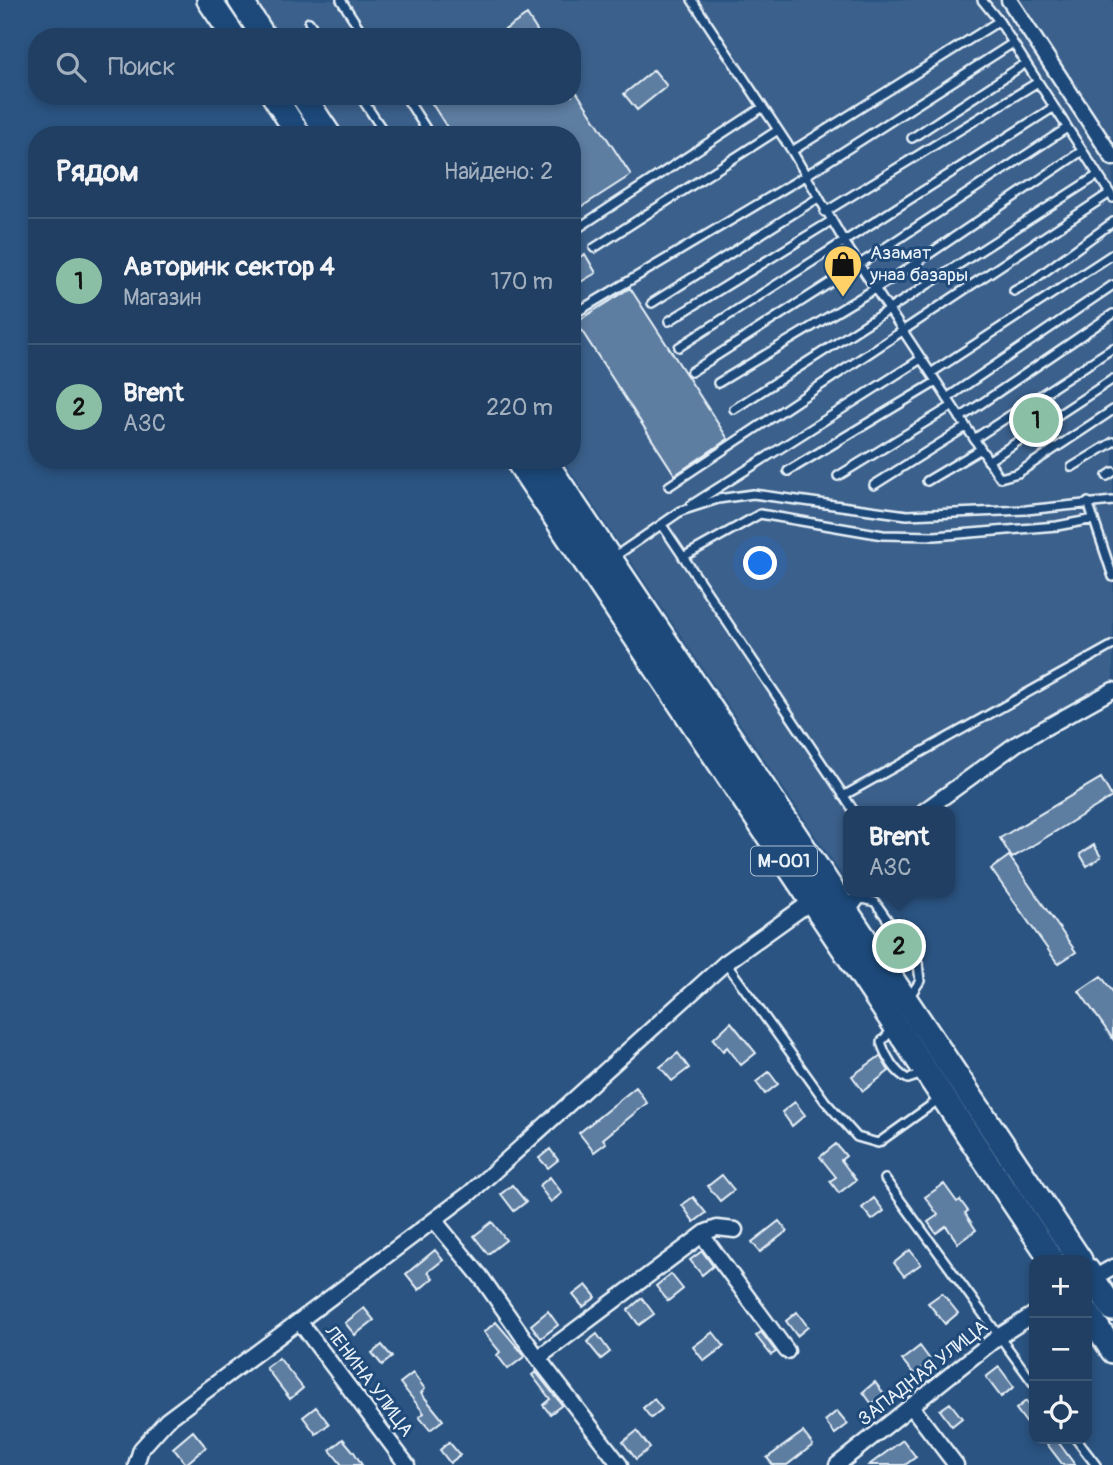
<!DOCTYPE html>
<html lang="ru">
<head>
<meta charset="utf-8">
<style>
  :root { --surface:#203f62; --page:#2d4a6b; --text:#f1f3f6; --muted:#a2afbe; --line:#3d5877; --accent:#8abfa5 }
  body { margin:0; font-family:Pangolin,sans-serif; background:var(--page); color:var(--text) }
  .controls { position:absolute; right:21px; bottom:21px; display:grid; overflow:hidden; border-radius:14px; box-shadow:0 4px 10px #0003 }
  .controls button { width:63px; height:63px; display:grid; place-items:center; padding:0; border:0; border-bottom:2px solid var(--line); background:var(--surface); color:var(--text); font:35px sans-serif }
  .you { position:absolute; left:761px; top:564px; width:24px; height:24px; margin:-18px; border:5px solid #fff; border-radius:50%; background:#1a73e8; box-shadow:0 0 0 10px #1a73e833 }
  .badge { display:grid; place-items:center; width:46px; height:46px; border-radius:50%; background:var(--accent); color:#111; font-size:23px; font-weight:700 }
  .pin { position:absolute; translate:-50% -50%; border:4px solid #fff; box-shadow:0 2px 7px #0006 }
  .popup { position:absolute; left:843px; top:806px; width:112px; height:91px; box-sizing:border-box; display:grid; place-content:center; border-radius:14px; background:var(--surface); filter:drop-shadow(0 2px 5px #0005); font-size:23px; white-space:nowrap; color:var(--muted) }
  .popup b { font-size:26px; color:var(--text) }
  .popup::after { content:''; position:absolute; left:50%; top:100%; margin-left:-14px; border:14px solid transparent; border-top-color:var(--surface) }
  .list { margin:0; padding:0; list-style:none }
  h2 { display:flex; justify-content:space-between; align-items:center; height:91px; margin:0; padding:0 28px; font-size:30px }
  h2 small { font-size:23px; font-weight:400; color:var(--muted) }
  .list li { display:grid; grid-template-columns:46px 1fr auto; gap:21px; align-items:center; box-sizing:border-box; height:126px; padding:0 28px; border-top:2px solid var(--line) }
  .list b { display:block; font-size:26px; white-space:nowrap }
  .list p { margin:0; font-size:23px; white-space:nowrap; color:var(--muted) }
  .list em { font-size:23px; font-style:normal; color:var(--muted) }
  .icon { flex:none; width:38px; height:38px; fill:none; stroke:currentColor; stroke-width:2; stroke-linecap:round; stroke-linejoin:round }
  .map { position:relative; flex:none; width:1113px; height:1465px; overflow:hidden }
  .search { position:absolute; background:var(--surface); box-shadow:0 4px 10px #0003; left:28px; top:28px; width:553px; height:77px; display:flex; align-items:center; gap:18px; box-sizing:border-box; padding:0 24px; border-radius:28px; color:var(--muted); font-size:26px }
  .panel { position:absolute; background:var(--surface); box-shadow:0 4px 10px #0003; left:28px; top:126px; width:553px; height:343px; border-radius:28px }
  .map>svg:first-child { display:block }
  .built { fill:#3a608b }
  .building { fill:#5d7da1; stroke:#e8f1f8; stroke-width:2 }
  .lines { fill:none; stroke-linecap:round; stroke-linejoin:round }
  .service-casing { stroke:#e8f1f8; stroke-width:12 }
  .minor-casing { stroke:#e8f1f8; stroke-width:19 }
  .primary-casing { stroke:#e8f1f8; stroke-width:28 }
  .service { stroke:#1f4a7a; stroke-width:7 }
  .minor { stroke:#1f4a7a; stroke-width:14 }
  .primary { stroke:#1f4a7a; stroke-width:23 }
  .labels { text-anchor:middle; dominant-baseline:central; stroke-width:6; stroke-linejoin:round; paint-order:stroke }
  .shield { fill:#1f4a7a; stroke:#acbfd2; stroke-width:2 }
  .shield-label { font-size:18px; font-weight:bold; fill:#e8f1f8 }
  .poi-label { font-size:19px; fill:#e8f1f8; stroke:#1f4a7a; text-anchor:start }
  .street-label { font-size:19px; fill:#e8f1f8; stroke:#1f4a7a }
</style>
</head>
<body>
<div class="map">
<svg width="1113" height="1465" viewBox="0 0 1113 1465">
  <rect width="100%" height="100%" fill="#2b5482"/>
  <filter id="ink" filterUnits="userSpaceOnUse"><feTurbulence type="fractalNoise" baseFrequency=".0143" numOctaves="2"/><feDisplacementMap in="SourceGraphic" scale="14" xChannelSelector="R" yChannelSelector="G"/><feConvolveMatrix kernelMatrix="1 2 1 2 8 2 1 2 1" color-interpolation-filters="sRGB"/></filter>
  <g filter="url(#ink)">
    <path class="built" d="M254,0H1113V681L1011,736L927,797L912,811H848V884L563,460H572V135H345L319,96H572V37H279Z"/>
    <path class="building" d="M527,15L541,37H494Z
      M654,70L667,86L637,110L624,94Z
      M572,85L631,175L572,213V135H452L427,96H572Z
      M585,254L596,273L572,287V262Z
      M630,288L728,439L675,475L576,322Z
      M1101,778L1112,797L1012,858L1000,838Z
      M1094,845L1101,857L1087,866L1080,854Z
      M1009,856L1076,952L1058,964L991,869Z
      M1101,976L1113,992V1039L1079,991Z
      M731,1022L756,1053L741,1065L727,1047L723,1051L713,1039Z
      M678,1053L689,1068L672,1081L660,1067Z
      M880,1056L889,1071L863,1091L852,1076Z
      M769,1072L778,1084L765,1094L756,1082Z
      M636,1087L647,1103L603,1139L606,1143L594,1152L579,1133Z
      M795,1102L805,1115L792,1126L782,1112Z
      M836,1144L846,1156L841,1160L856,1180L839,1193L830,1181L836,1177L820,1157Z
      M550,1149L558,1160L548,1168L539,1158Z
      M722,1175L734,1190L720,1201L708,1186Z
      M550,1177L562,1193L551,1202L539,1186Z
      M944,1184L957,1202L960,1200L968,1211L965,1213L976,1230L958,1243L946,1226L936,1233L928,1222L938,1215L925,1197Z
      M512,1185L526,1202L514,1211L501,1194Z
      M693,1197L706,1213L694,1222L682,1205Z
      M874,1198L884,1211L872,1220L862,1208Z
      M779,1221L787,1231L760,1252L752,1242Z
      M492,1222L506,1240L488,1254L474,1236Z
      M435,1250L443,1260L428,1272L433,1278L419,1290L406,1274Z
      M910,1250L921,1264L904,1276L894,1263Z
      M702,1251L713,1266L702,1275L690,1260Z
      M671,1274L683,1289L668,1301L656,1286Z
      M586,1285L596,1297L583,1307L573,1295Z
      M942,1293L958,1313L945,1324L928,1303Z
      M642,1298L654,1314L639,1325L628,1310Z
      M364,1308L374,1320L355,1335L345,1323Z
      M548,1311L558,1325L541,1338L531,1325Z
      M797,1312L808,1327L797,1336L786,1321Z
      M496,1322L525,1356L508,1369L497,1355L500,1352L484,1332Z
      M713,1332L724,1346L704,1361L693,1347Z
      M761,1332L776,1352L771,1355L756,1336Z
      M597,1334L610,1352L601,1359L587,1342Z
      M382,1345L392,1357L382,1365L372,1353Z
      M920,1346L931,1361L914,1374L902,1360Z
      M279,1358L303,1388L290,1399L266,1368Z
      M999,1367L1014,1387L1001,1397L986,1377Z
      M536,1372L562,1405L550,1414L543,1405L550,1399L532,1375Z
      M413,1373L425,1389L421,1393L443,1420L430,1430L419,1417L424,1413L400,1383Z
      M875,1382L884,1394L872,1404L863,1392Z
      M654,1399L662,1409L651,1418L643,1408Z
      M1026,1401L1034,1412V1420L1028,1425L1016,1409Z
      M950,1403L962,1418L952,1426L940,1410Z
      M316,1407L329,1424L316,1434L303,1417Z
      M837,1411L848,1424L835,1434L825,1421Z
      M193,1431L206,1447L186,1464L173,1448Z
      M637,1431L650,1448L636,1459L623,1442Z
      M803,1432L813,1445L787,1465H773L767,1458Z
      M343,1439L354,1452L362,1465H342L330,1450Z
      M1054,1439H1056L1075,1465H1063L1047,1444Z
      M903,1440L916,1457L905,1465H869Z
      M449,1442L460,1455L450,1463L440,1450Z"/>
    <g class="lines">
      <g class="service-casing">
        <path id="service" d="M341,0L365,37
          M692,0L792,151L845,243L1000,478L1018,473L1113,410
          M982,0L999,21L1038,82
          M309,22L319,37
          M360,96L386,135
          M405,96L430,135
          M912,138L1026,63
          M792,151L999,21
          M825,212L1038,82L1113,198
          M572,232L763,107
          M594,248L778,130
          M1014,291L1032,281L1113,222
          M652,303L818,198
          M572,315L805,176L1013,43
          M669,321L831,221
          M679,347L1054,107
          M691,372L880,251L1067,128
          M931,373L1113,254
          M718,383L898,275L1082,151
          M947,398L1113,285
          M734,409L1098,175
          M960,418L1113,314
          M974,439L1113,348
          M988,461L1113,379
          M1072,467L1113,442
          M788,471L936,382
          M838,476L952,406
          M1107,476L1113,472
          M927,481L981,449
          M874,485L966,427
          M669,486L1110,193
          M1088,502L1113,577
          M691,505L921,359
          M662,525L854,811
          M614,557L681,511L718,499L753,494L907,515L1026,510L1113,501
          M683,557L760,514L883,535L935,536L1057,526L1094,519
          M843,796L1113,645
          M858,898L875,902L918,963L920,981L908,999
          M726,963L825,1101L857,1137L878,1143L941,1098
          M894,1028L881,1042C885,1055 895,1073 908,1079L923,1074
          M885,1179L1034,1384
          M1076,1439L1096,1465"/>
      </g>
      <g class="minor-casing">
        <path id="minor" d="M1009,0L1113,158
          M924,811L1016,744L1113,690
          M846,913L862,892
          M434,1220L481,1277L538,1358L620,1465
          M702,1235L787,1351
          M1088,1281L1113,1267
          M299,1321L407,1465
          M538,1358L706,1232L717,1228L735,1230
          M911,1406L956,1465
          M136,1465L141,1449L167,1420L470,1193L725,963L830,888
          M837,1465L998,1337L1034,1314"/>
      </g>
      <g class="primary-casing">
        <path id="primary" d="M209,0L234,37
          M240,0L264,37
          M274,96L299,135
          M303,96L329,135
          M517,460L1052,1260
          M544,460L1080,1260
          M1087,1270L1113,1309
          M1087,1312L1113,1351"/>
      </g>
      <use href="#service" class="service"/>
      <use href="#minor" class="minor"/>
      <use href="#primary" class="primary"/>
    </g>
  </g>
  <defs>
    <g id="shop-pin" transform="scale(2.0125)"><path d="M0 17L-7.5 6A9.5 9.5 0 1 1 7.5 6Z" fill="#ffd166" stroke="#1f4a7a"/><path d="M-5-2.5h2.3a2.7 3.5 0 0 1 5.4 0H5L5.5 6h-11ZM-1.5-2.5h3a1.5 2.3 0 0 0-3 0Z" fill="#111"/></g>
  </defs>
  <g fill-rule="evenodd">
    <use href="#shop-pin" x="843" y="264"/>
  </g>
  <g class="labels">
    <rect class="shield" x="751" y="846.5" width="66" height="29" rx="5"/>
    <g class="shield-label">
      <text x="784" y="861">M-001</text>
    </g>
    <g class="poi-label">
      <text x="870" y="253">Азамат<tspan x="870" dy="22">унаа базары</tspan></text>
    </g>
    <g class="street-label">
      <text transform="translate(923 1373) rotate(-38)">ЗАПАДНАЯ УЛИЦА</text>
      <text transform="translate(369 1381) rotate(53)">ЛЕНИНА УЛИЦА</text>
    </g>
  </g>
</svg>
<div class="controls">
<button>+</button>
<button>−</button>
<button><svg class="icon" aria-label="locate" viewBox="0 0 24 24"><circle cx="12" cy="12" r="6"/><path d="M12 2v4M12 18v4M2 12h4M18 12h4"/></svg></button>
</div>
<div class="you"></div>
<div class="pin badge" style="left:1036px;top:420px">1</div>
<div class="pin badge" style="left:899px;top:946px">2</div>
<div class="popup"><b>Brent</b>АЗС</div>
<div class="search"><svg class="icon" aria-label="search" viewBox="0 0 24 24"><circle cx="10" cy="10" r="6"/><path d="M15 15l6 6"/></svg>Поиск</div>
<section class="panel">
<h2>Рядом<small>Найдено: 2</small></h2>
<ul class="list">
<li><span class="badge">1</span><div><b>Авторинк сектор 4</b><p>Магазин</p></div><em>170 m</em></li>
<li><span class="badge">2</span><div><b>Brent</b><p>АЗС</p></div><em>220 m</em></li>
</ul>
</section>
</div>
</body>
</html>
